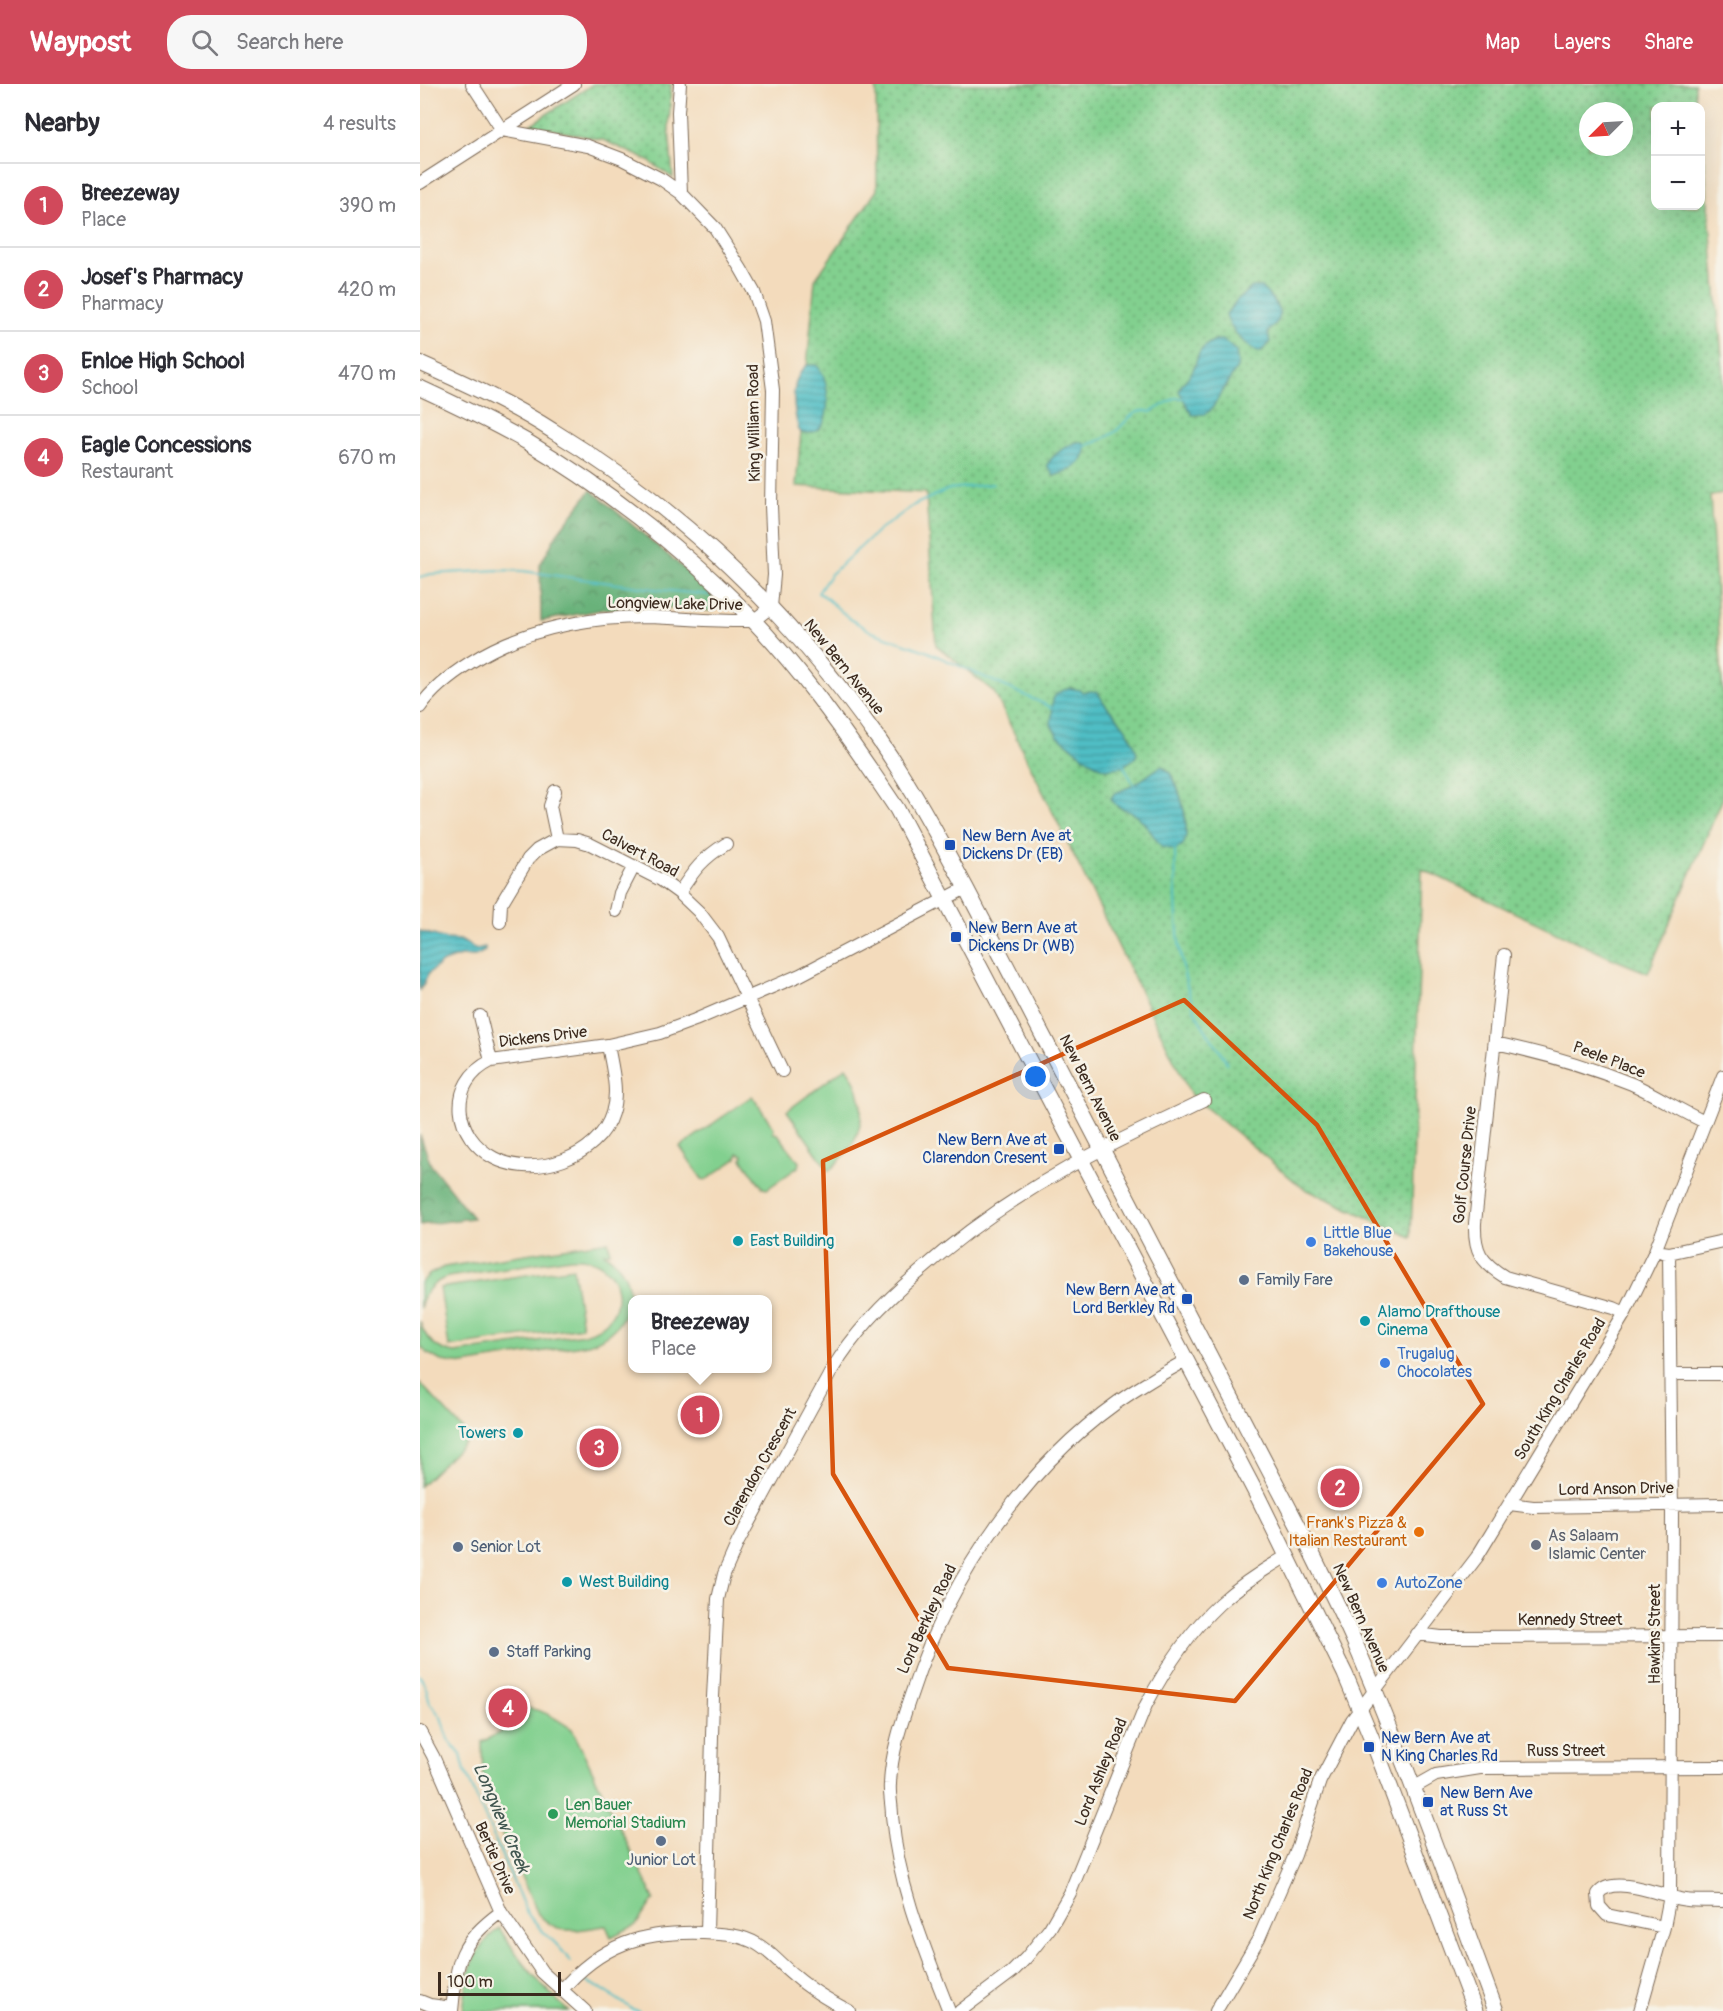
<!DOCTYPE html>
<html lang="en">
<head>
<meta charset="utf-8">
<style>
  :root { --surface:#fff; --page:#f7f7f7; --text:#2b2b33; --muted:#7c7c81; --line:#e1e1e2; --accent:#d1495b }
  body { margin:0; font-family:Pangolin,sans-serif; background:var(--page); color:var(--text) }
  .controls { position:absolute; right:18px; top:18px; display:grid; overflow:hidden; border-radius:12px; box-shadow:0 6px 24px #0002 }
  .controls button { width:54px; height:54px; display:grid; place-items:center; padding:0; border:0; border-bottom:2px solid var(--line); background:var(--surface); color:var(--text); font:30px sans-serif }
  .compass { position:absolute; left:1159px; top:18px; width:54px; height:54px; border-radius:50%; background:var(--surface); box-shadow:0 6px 24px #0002; rotate:246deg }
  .scale { position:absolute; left:18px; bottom:15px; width:123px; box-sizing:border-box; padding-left:6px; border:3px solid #3b2a1e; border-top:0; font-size:16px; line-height:21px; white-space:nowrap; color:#3b2a1e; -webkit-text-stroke:4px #f7f3e8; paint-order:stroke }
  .you { position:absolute; left:616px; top:993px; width:21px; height:21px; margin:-15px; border:4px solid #fff; border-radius:50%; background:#1a73e8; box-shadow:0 0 0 9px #1a73e833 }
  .badge { display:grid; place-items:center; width:39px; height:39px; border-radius:50%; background:var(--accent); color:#fff; font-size:20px; font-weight:700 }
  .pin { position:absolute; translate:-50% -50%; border:3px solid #fff; box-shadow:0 2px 6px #0006 }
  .popup { position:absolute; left:208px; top:1211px; width:144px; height:78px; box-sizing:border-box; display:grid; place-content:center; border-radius:12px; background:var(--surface); filter:drop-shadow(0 2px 4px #0005); font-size:20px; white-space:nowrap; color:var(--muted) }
  .popup b { font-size:22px; color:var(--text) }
  .popup::after { content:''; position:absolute; left:50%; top:100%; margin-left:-12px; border:12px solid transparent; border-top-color:var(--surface) }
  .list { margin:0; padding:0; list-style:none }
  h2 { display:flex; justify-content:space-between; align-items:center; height:78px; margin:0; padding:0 24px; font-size:26px }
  h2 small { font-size:20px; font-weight:400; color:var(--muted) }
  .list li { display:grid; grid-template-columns:39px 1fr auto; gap:18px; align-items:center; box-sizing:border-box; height:84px; padding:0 24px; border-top:2px solid var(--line) }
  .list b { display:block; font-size:22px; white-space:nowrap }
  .list p { margin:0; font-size:20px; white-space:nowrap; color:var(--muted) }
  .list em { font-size:20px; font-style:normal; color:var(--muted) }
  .icon { flex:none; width:33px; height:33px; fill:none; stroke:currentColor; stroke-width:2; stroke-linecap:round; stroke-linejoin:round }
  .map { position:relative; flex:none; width:1303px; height:1927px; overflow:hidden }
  header { display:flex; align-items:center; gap:36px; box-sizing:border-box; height:84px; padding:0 30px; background:var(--accent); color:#fff }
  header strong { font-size:28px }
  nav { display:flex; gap:33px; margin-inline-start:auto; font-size:21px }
  .search { width:420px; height:54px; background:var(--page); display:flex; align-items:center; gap:15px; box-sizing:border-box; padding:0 21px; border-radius:24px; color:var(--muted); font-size:22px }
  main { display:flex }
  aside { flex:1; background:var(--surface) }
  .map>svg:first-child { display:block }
  .grass { fill:url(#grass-dots); stroke:#5e7d56; stroke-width:1.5; fill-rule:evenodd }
  .forest { fill:url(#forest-crowns); stroke:#526e4c; stroke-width:1.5 }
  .green { fill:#82d08f; stroke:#5e7d56; stroke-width:1.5 }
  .water { fill:url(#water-rules); stroke:#457472; stroke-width:1.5 }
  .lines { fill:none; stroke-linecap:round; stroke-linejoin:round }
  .stream { stroke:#4fbec5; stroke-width:2 }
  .minor-casing { stroke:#7b6855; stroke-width:14 }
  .major-casing { stroke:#7b6855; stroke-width:17 }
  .minor { stroke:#fff; stroke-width:12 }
  .major { stroke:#fff; stroke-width:15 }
  .marked { fill:none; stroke:#d7540e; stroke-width:4.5; stroke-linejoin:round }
  .transit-dot { fill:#1a4fb4; stroke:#f7f3e8; stroke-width:2 }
  .culture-dot { fill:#0f9aa8; stroke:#f7f3e8; stroke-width:2 }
  .shop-dot { fill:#3f7fe0; stroke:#f7f3e8; stroke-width:2 }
  .service-dot { fill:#5c6f8a; stroke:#f7f3e8; stroke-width:2 }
  .food-dot { fill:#e8710a; stroke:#f7f3e8; stroke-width:2 }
  .worship-dot { fill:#6b7280; stroke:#f7f3e8; stroke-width:2 }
  .leisure-dot { fill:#2e9e5b; stroke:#f7f3e8; stroke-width:2 }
  .labels { text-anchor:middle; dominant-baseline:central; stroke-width:5; stroke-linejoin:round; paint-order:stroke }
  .street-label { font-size:16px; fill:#3b2a1e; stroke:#f7f3e8 }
  .transit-label { font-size:16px; fill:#164399; stroke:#f7f3e8; text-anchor:start }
  .shop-label { font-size:16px; fill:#366cbe; stroke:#f7f3e8; text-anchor:start }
  .culture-label { font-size:16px; fill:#0d838f; stroke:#f7f3e8; text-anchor:start }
  .service-label { font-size:16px; fill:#4e5e75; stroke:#f7f3e8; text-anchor:start }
  .food-label { font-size:16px; fill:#c56008; stroke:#f7f3e8; text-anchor:end }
  .worship-label { font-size:16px; fill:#5b616d; stroke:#f7f3e8; text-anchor:start }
  .leisure-label { font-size:16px; fill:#27864d; stroke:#f7f3e8; text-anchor:start }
  .water-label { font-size:18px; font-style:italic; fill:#415650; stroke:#f7f3e8 }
</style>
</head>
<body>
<header>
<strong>Waypost</strong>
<div class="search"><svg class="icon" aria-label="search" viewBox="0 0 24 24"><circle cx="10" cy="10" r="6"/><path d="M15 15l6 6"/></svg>Search here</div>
<nav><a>Map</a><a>Layers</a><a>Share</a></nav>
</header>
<main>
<aside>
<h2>Nearby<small>4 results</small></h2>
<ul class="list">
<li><span class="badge">1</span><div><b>Breezeway</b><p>Place</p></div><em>390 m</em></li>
<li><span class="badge">2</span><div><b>Josef's Pharmacy</b><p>Pharmacy</p></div><em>420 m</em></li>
<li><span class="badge">3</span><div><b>Enloe High School</b><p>School</p></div><em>470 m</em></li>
<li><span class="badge">4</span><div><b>Eagle Concessions</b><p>Restaurant</p></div><em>670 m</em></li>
</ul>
</aside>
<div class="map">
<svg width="1303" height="1927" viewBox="0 0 1303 1927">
  <defs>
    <pattern id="grass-dots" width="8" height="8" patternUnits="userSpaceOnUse" patternTransform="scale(1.5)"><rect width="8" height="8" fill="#82d08f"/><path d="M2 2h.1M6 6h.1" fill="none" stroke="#6ca974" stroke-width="1.8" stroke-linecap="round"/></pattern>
    <pattern id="forest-crowns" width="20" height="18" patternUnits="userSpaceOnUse" patternTransform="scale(1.5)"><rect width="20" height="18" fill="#69b27a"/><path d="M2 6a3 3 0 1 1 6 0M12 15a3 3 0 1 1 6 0" fill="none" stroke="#589163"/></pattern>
    <pattern id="water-rules" width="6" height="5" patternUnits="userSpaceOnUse" patternTransform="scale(1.5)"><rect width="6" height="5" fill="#4fbec5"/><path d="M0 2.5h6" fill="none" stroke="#439b9f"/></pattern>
  </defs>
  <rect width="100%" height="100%" fill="#f7f3e8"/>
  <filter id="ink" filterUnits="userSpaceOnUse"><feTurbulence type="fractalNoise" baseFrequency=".0167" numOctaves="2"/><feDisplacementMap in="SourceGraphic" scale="12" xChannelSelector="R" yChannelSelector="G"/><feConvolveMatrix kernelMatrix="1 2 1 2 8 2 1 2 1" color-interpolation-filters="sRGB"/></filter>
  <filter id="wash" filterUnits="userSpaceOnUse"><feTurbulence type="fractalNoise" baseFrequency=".008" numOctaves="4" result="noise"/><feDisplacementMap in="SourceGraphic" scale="24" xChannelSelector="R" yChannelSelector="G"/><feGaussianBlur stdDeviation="1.35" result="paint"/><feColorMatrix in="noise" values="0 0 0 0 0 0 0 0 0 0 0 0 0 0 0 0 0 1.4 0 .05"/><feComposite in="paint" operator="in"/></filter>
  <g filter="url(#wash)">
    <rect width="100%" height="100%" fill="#f3dbbc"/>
    <path class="grass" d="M173,0H251L249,45L253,94L227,76L183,56L110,41Z
      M456,0H1275V19L1279,20V22H1236V122H1280L1281,38L1303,285V410L1290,412L1303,614V714L1228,889L1191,874L1002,785L991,1153L883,1104L771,1011L574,608L516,561L506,409L376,402L395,196L457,106ZM1168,27H1204V63H1168Z"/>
    <path class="forest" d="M171,406L294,510L302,522L293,527L236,523L185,525L121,537L120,481L137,450Z
      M0,1051L11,1081L53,1134L0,1141Z"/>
    <path class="green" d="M426,983C440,1001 446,1028 437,1050C432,1065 420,1076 409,1087L367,1027Z
      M332,1012L354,1044L353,1049L358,1050L379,1078L378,1083L347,1105L343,1104L322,1075L323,1071L318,1069L317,1074L286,1096L282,1095L260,1063Z
      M188,1157L190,1168L184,1169C225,1195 212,1247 168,1260L44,1280L21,1277L7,1269L0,1262V1237C5,1256 17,1266 35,1269L164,1250C216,1237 204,1169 150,1174L28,1193C13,1198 3,1209 0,1225V1199L10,1190L24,1183Z
      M153,1184L162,1243L29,1263L20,1204Z
      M0,1299L50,1353L0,1402Z
      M104,1624C124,1625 136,1635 152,1645L234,1815L216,1841L191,1853L186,1842C156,1845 141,1854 118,1830L63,1708L62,1658L108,1633Z
      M79,1844C99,1875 120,1903 149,1927H43C47,1892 50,1867 79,1844Z"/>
    <path class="water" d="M832,203H841L855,218L860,230L858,237L848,248L850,259L840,268C827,265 808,243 806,230L817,216Z
      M795,256H803L816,267L818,282L791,326L785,330L772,331L759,307C761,298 769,294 773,286C780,270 776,266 795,256Z
      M387,281H396C409,291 412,331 400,344C395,349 389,349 382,349L379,346C373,326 369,296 387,281Z
      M657,358L663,359L666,362C667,380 649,387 634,392L627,381C634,369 644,363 657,358Z
      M649,604L660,606L662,608L670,607L678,608C684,622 690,625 699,636C707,645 714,658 717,670L715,674L702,683L685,685L670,677L638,652L631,641L633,615L637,609Z
      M741,682C758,687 770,741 765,756C764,762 760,763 755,766L742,763C733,753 726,737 714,730C705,724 694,724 691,714L695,709L714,701Z
      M0,847L26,855L40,856L56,865L65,863V867L55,872H40L23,878L9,889L0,907Z"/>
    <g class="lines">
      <path class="stream" d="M666,362C675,358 685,355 692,350C706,341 712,322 731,328L755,314H763
        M573,400L529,405L494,421L458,447L410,491L398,509L404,512L430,535L452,548L506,567L633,624
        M0,493L11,490L77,486L103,487L242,506L290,511
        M703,680L714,701
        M754,764L755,766C756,821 755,875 775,927C783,946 798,961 807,979
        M0,1592L6,1603L10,1619L21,1633L28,1655L41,1671L45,1687L106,1827C118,1848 139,1857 150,1878
        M163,1896L182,1905L212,1925L219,1927"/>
    </g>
  </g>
  <g filter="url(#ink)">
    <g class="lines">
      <g class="minor-casing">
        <path id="minor" d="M260,0L258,28L261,109
          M0,99L154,0
          M0,623C13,604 32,590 51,578C103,545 167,533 227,533C263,534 298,538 333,537L351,523L354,491L351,422L353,306L344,237L334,208L321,185L295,144L261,109L241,95L202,75L168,62L82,46L52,0
          M135,707L130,722L137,755
          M259,809C274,786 283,774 306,760
          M196,827L200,809L214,782
          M80,838L81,820L108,775L117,766L137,755L157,756L170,760L241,796L259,809L279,828L298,853L362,987
          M1084,871L1055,1139C1054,1167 1061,1178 1085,1193L1194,1224L1205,1229
          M60,932L71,977
          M1075,959C1122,969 1167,982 1212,1000C1237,1011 1260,1027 1285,1038
          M188,961L71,977C26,999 34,1053 74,1074C114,1095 179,1074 192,1029C199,1007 192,984 188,961L240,949L275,936L380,891L546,804
          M1242,1168L1249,1169L1303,1157
          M1251,1290H1303
          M1090,1420L1113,1423L1303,1420
          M997,1550L1021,1553L1303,1552
          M0,1648L13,1672L81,1828L122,1888L165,1927
          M993,1704L1016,1691L1060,1684L1303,1683
          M1244,1843L1187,1831L1179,1822L1178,1810C1192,1790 1241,1811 1260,1815C1273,1818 1289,1816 1303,1817
          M287,1849L293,1613L298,1515L304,1490L318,1458L413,1284C435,1248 465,1217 497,1190C543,1149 595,1113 649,1083C693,1058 739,1038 784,1016
          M141,1907C181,1860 223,1847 283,1849C302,1850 320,1850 337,1860C351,1868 362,1882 375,1892C391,1906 410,1917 429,1927
          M0,1917L10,1921L32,1924
          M32,1927C37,1877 38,1859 81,1828
          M529,1927C504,1863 478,1801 472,1732C472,1721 469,1710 470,1700C471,1669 482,1637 492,1608C530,1491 610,1374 714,1307C731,1296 748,1286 765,1277
          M540,1927L592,1888L606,1874L630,1844L650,1809L726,1621C745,1585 769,1548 799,1520C820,1501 843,1486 867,1472
          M796,1927L839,1854L875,1771L900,1697L932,1636L1057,1473L1205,1229L1235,1167L1303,992
          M1220,1927L1244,1843L1250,1812L1252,1430L1249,1169"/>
      </g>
      <g class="major-casing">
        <path id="major" d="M0,279C45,299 91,320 133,347C263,426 371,532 459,656C492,703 519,754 546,804L886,1457C903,1493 922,1528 937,1564C988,1683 1031,1806 1076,1927
          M0,304C37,321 74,339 109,359C178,400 243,450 302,505C370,569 425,647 477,725L838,1413L925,1590L952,1655L1055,1927"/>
      </g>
      <use href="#minor" class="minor"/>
      <use href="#major" class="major"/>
    </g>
  </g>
  <path class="marked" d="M764,916L897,1041L1063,1320L815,1617L528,1584L413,1390L403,1077Z"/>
  <g class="transit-dot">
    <rect x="524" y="755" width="12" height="12" rx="3"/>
    <rect x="530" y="847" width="12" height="12" rx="3"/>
    <rect x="633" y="1059" width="12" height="12" rx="3"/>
    <rect x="761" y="1209" width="12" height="12" rx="3"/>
    <rect x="943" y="1657" width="12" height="12" rx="3"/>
    <rect x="1002" y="1712" width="12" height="12" rx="3"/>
  </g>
  <g class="culture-dot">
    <circle cx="318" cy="1157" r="6"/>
    <circle cx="945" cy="1237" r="6"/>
    <circle cx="98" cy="1349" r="6"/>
    <circle cx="147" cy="1498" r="6"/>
  </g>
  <g class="shop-dot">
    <circle cx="891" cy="1158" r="6"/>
    <circle cx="965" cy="1279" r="6"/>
    <circle cx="962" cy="1499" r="6"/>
  </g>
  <g class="service-dot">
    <circle cx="824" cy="1196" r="6"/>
    <circle cx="38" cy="1463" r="6"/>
    <circle cx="74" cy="1568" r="6"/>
    <circle cx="241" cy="1757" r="6"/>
  </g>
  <circle class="food-dot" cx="999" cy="1448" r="6"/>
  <circle class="worship-dot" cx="1116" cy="1461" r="6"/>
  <circle class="leisure-dot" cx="133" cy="1730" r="6"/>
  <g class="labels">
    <g class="street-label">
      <text transform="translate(334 339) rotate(-91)">King William Road</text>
      <text transform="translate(255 520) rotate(1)">Longview Lake Drive</text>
      <text transform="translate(424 583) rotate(51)">New Bern Avenue</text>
      <text transform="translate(220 769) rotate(28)">Calvert Road</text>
      <text transform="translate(123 953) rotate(-7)">Dickens Drive</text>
      <text transform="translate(1189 976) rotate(21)">Peele Place</text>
      <text transform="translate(670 1004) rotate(63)">New Bern Avenue</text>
      <text transform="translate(1045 1081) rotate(-84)">Golf Course Drive</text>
      <text transform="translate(1140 1305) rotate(-59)">South King Charles Road</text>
      <text transform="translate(340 1383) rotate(-61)">Clarendon Crescent</text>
      <text transform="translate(1196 1405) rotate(-1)">Lord Anson Drive</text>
      <text transform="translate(941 1534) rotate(66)">New Bern Avenue</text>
      <text transform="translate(507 1535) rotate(-65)">Lord Berkley Road</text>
      <text x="1150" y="1536">Kennedy Street</text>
      <text transform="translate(1235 1550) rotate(-90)">Hawkins Street</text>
      <text x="1146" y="1667">Russ Street</text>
      <text transform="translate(681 1688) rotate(-68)">Lord Ashley Road</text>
      <text transform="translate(858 1760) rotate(-68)">North King Charles Road</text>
      <text transform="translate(75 1774) rotate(66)">Bertie Drive</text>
    </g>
    <g class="transit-label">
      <text x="542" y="752">New Bern Ave at<tspan x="542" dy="18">Dickens Dr (EB)</tspan></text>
      <text x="548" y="844">New Bern Ave at<tspan x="548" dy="18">Dickens Dr (WB)</tspan></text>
      <text x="627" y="1056" text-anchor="end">New Bern Ave at<tspan x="627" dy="18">Clarendon Cresent</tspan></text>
      <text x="755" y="1206" text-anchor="end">New Bern Ave at<tspan x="755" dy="18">Lord Berkley Rd</tspan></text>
      <text x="961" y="1654">New Bern Ave at<tspan x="961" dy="18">N King Charles Rd</tspan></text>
      <text x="1020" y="1709">New Bern Ave<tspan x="1020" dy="18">at Russ St</tspan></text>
    </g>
    <g class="shop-label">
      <text x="903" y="1149">Little Blue<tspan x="903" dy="18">Bakehouse</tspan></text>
      <text x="977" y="1270">Trugalug<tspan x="977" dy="18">Chocolates</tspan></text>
      <text x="974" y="1499">AutoZone</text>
    </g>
    <g class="culture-label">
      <text x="330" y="1157">East Building</text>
      <text x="957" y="1228">Alamo Drafthouse<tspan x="957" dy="18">Cinema</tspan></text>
      <text x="86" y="1349" text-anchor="end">Towers</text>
      <text x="159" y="1498">West Building</text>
    </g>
    <g class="service-label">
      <text x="836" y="1196">Family Fare</text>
      <text x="50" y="1463">Senior Lot</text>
      <text x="86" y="1568">Staff Parking</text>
      <text x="241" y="1776" text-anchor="middle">Junior Lot</text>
    </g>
    <g class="food-label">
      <text x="987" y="1439">Frank's Pizza &amp;<tspan x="987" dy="18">Italian Restaurant</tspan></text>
    </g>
    <g class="worship-label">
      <text x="1128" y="1452">As Salaam<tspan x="1128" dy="18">Islamic Center</tspan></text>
    </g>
    <g class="leisure-label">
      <text x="145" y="1721">Len Bauer<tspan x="145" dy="18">Memorial Stadium</tspan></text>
    </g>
    <g class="water-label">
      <text transform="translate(81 1734) rotate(67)">Longview Creek</text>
    </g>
  </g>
</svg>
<div class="controls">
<button>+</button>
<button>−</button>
</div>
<svg class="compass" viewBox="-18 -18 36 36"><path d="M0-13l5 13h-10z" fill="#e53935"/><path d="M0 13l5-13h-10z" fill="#7c7c81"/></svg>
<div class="scale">100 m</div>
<div class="you"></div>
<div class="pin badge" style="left:280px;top:1331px">1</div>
<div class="popup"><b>Breezeway</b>Place</div>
<div class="pin badge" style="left:920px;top:1404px">2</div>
<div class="pin badge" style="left:179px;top:1364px">3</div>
<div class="pin badge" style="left:88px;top:1624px">4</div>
</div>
</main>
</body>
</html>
